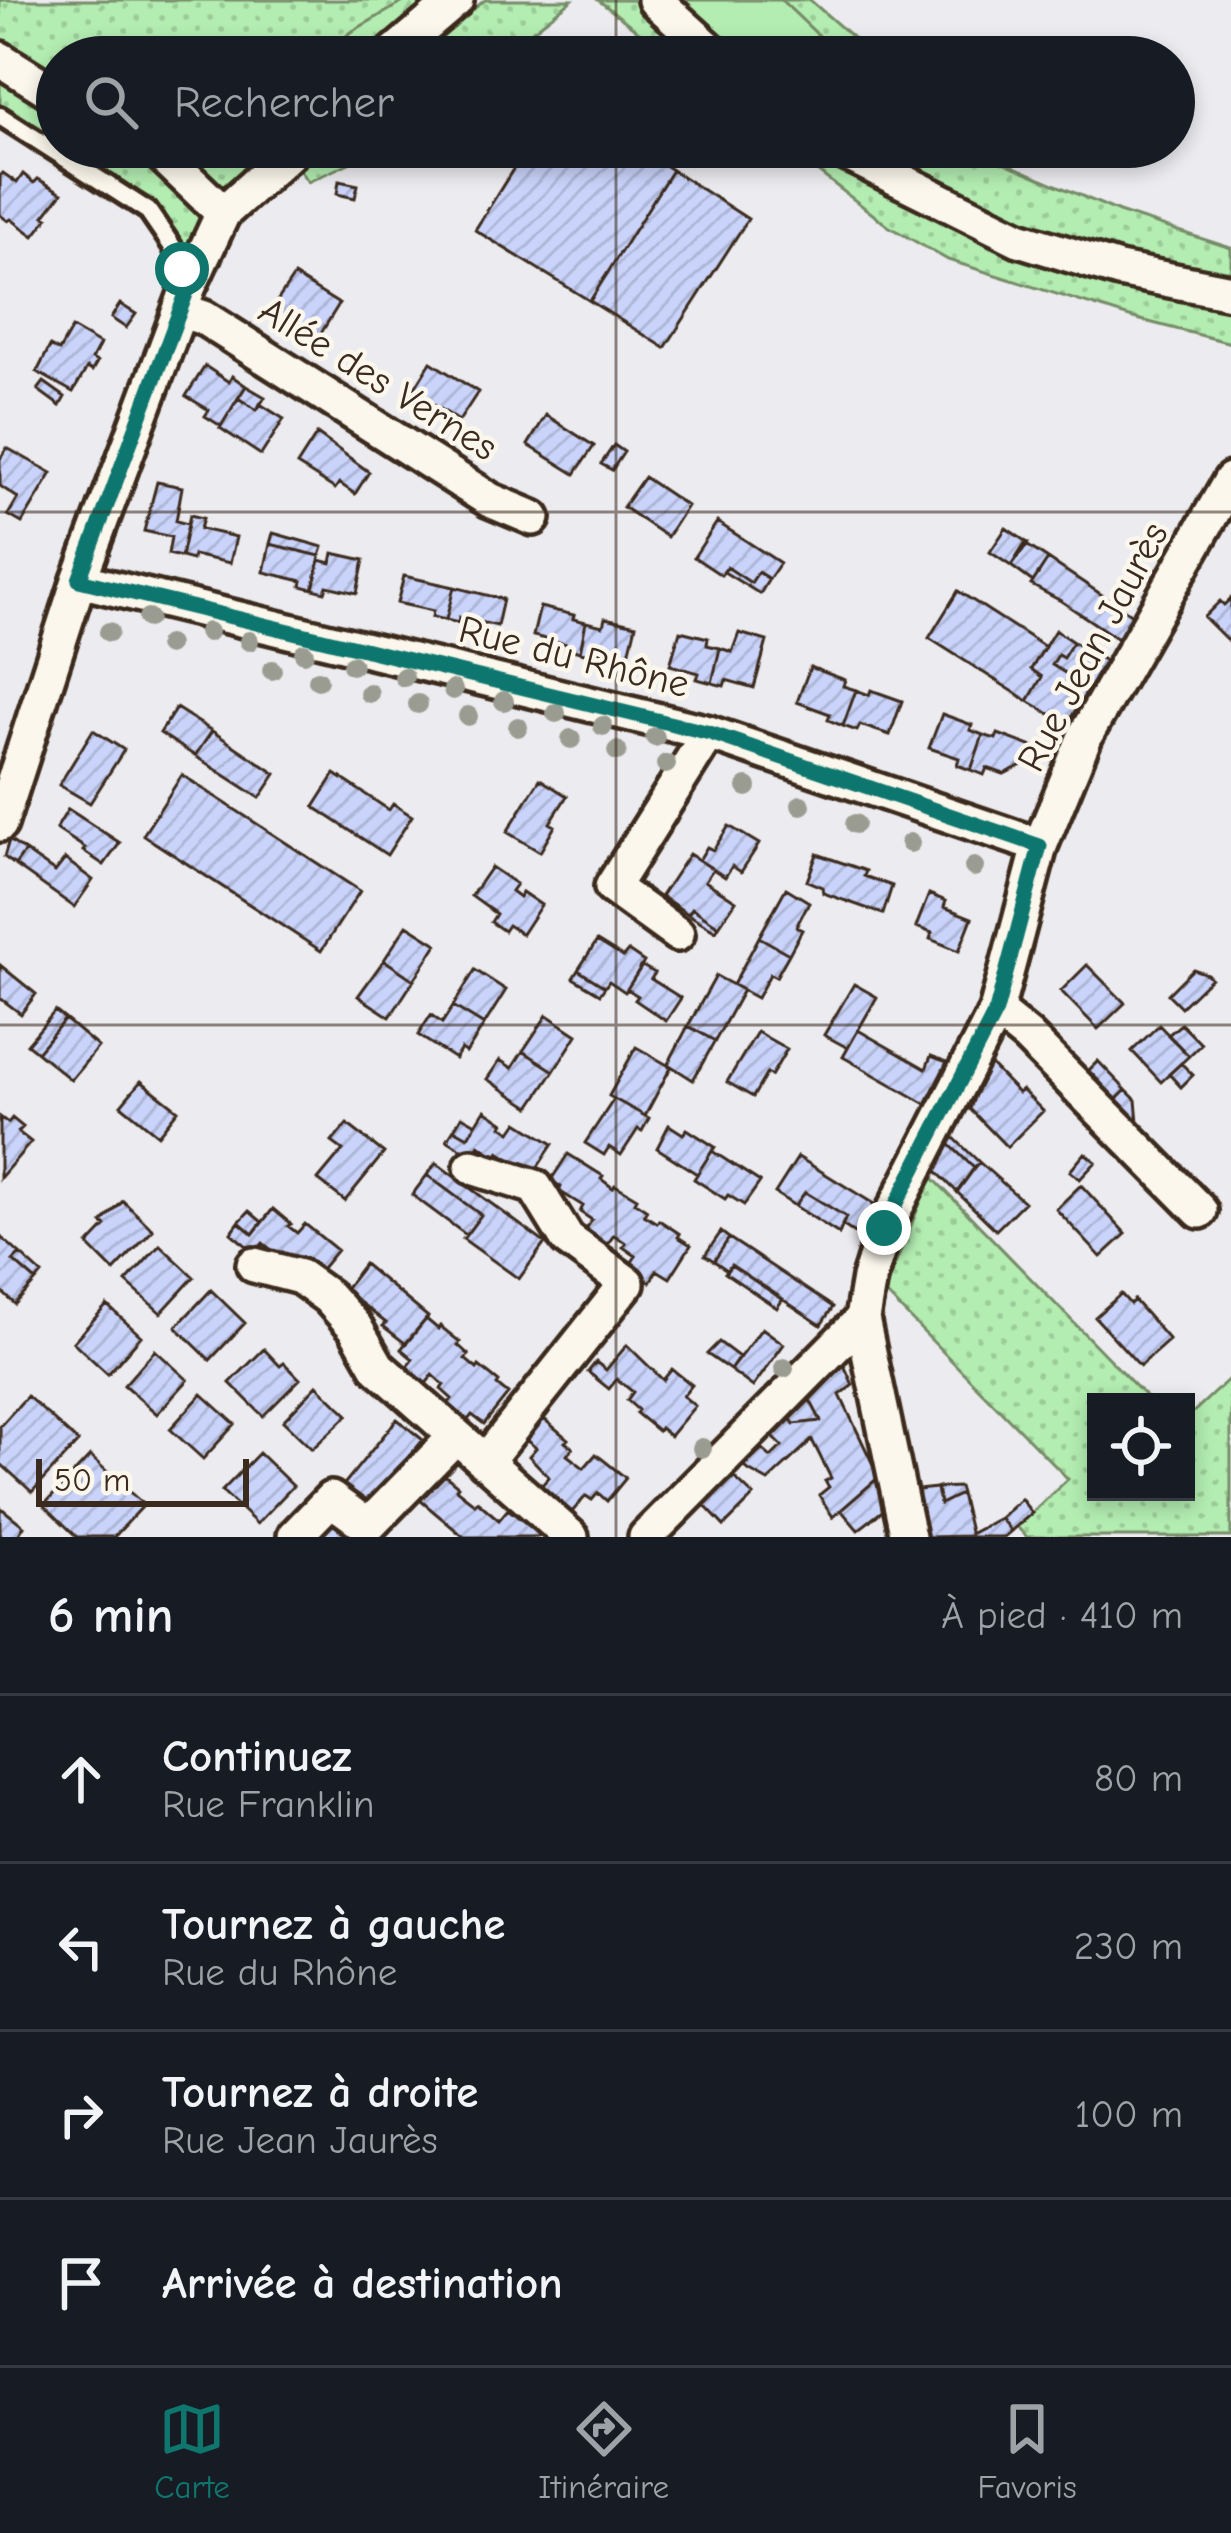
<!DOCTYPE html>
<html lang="fr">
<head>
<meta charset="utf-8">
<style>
  :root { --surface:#171b24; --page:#242831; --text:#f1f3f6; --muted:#9ea1a6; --line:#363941; --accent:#0f766e }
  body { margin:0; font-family:"Comic Neue",sans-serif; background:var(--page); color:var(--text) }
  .controls { position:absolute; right:36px; bottom:36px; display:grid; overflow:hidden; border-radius:0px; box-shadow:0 6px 18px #0003 }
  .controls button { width:108px; height:108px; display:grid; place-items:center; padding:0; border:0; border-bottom:3px solid var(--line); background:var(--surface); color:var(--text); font:60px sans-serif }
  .scale { position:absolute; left:36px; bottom:30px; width:213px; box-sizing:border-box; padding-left:12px; border:6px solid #3b2a1e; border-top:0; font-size:33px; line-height:42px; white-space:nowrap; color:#3b2a1e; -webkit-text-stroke:9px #fbf7ec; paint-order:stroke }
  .stop { position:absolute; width:36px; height:36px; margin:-27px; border:9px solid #0f766e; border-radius:50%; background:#fff }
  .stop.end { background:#0f766e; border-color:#fff; box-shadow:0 3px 12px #0008 }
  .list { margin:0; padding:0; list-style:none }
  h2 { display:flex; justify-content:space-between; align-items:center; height:156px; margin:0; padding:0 48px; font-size:51px }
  h2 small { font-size:39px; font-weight:400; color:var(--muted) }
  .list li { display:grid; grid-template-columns:78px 1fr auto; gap:36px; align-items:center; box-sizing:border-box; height:168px; padding:0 48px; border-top:3px solid var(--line) }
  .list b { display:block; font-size:45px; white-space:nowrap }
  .list p { margin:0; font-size:39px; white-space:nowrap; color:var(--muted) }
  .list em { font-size:39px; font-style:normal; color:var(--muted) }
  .icon { flex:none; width:66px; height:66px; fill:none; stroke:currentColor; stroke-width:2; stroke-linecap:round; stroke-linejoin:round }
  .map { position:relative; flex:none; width:1231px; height:1537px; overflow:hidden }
  .search { position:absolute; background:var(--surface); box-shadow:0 6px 18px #0003; left:36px; right:36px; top:36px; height:132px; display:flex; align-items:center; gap:30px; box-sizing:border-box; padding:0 42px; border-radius:66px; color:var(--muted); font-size:45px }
  .sheet { height:828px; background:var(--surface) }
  nav { display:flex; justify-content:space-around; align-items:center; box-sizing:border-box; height:168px; border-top:3px solid var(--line); background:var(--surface); font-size:33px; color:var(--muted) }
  nav a { display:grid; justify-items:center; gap:6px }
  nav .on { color:var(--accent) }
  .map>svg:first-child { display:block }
  .grass { fill:url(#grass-dots); stroke:#778c68; stroke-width:3 }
  .forest { fill:url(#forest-firs); stroke:#778c68; stroke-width:3 }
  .garden { fill:#b3edb1; stroke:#778c68; stroke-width:3 }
  .building { fill:url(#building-hatch); stroke:#3b2a1e; stroke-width:3 }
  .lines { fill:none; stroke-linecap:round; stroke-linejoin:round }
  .lane-casing { stroke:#3b2a1e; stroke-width:26 }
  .street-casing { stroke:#3b2a1e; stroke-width:42 }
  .lane { stroke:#fbf7ec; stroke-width:16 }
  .street { stroke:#fbf7ec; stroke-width:33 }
  .tree { fill:#9b9c91 }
  .route { stroke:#0f766e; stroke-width:15 }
  .grid { fill:none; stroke:#3b2a1e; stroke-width:3; stroke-opacity:0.55 }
  .labels { text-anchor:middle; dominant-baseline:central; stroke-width:9; stroke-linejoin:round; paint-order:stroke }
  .street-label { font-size:39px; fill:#3b2a1e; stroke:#fbf7ec }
</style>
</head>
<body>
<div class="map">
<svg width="1231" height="1537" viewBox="0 0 1231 1537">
  <defs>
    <pattern id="grass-dots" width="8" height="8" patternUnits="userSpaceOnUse" patternTransform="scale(3)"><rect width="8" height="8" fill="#b3edb1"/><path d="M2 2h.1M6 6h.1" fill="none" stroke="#9bcb98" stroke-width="1.8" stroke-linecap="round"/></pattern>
    <pattern id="forest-firs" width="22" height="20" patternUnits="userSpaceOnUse" patternTransform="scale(3)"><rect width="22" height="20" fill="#b3edb1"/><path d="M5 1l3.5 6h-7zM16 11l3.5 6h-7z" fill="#9bcb98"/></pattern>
    <pattern id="building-hatch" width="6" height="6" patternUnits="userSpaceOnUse" patternTransform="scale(3)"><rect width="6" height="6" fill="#cad4fb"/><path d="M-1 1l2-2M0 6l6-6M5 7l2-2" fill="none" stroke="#aeb6d7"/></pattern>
  </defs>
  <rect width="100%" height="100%" fill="#ececf0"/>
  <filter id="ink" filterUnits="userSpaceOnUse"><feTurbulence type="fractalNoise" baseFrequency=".00833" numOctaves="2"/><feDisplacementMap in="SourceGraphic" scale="24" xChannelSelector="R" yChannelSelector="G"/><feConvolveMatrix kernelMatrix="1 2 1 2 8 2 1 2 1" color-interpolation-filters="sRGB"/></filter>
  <g filter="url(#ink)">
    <path class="grass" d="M0,0H407L353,31L318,57H57V85L0,51Z
      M485,0H572L499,57H414Z
      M598,0H634L701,57H671Z
      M781,0H810L875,57H841Z
      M0,74L57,109V145L0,105Z
      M60,147C78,147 113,142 129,148C137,150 146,159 154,163C185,183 216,212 187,248L177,245L165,220L151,205Z
      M241,147H285L225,194L172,155Z
      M322,147H384L308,182L299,170Z
      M786,147H805L830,164L970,228L1231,303V343L1133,318L948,260L888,226Z
      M856,147H979L991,157L1119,212L1231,248V284L1052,242Z
      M931,1176L1151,1402H1096V1492H1186V1419L1231,1377V1537H1027L1017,1527L1068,1479L884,1292Z"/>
    <path class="forest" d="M407,0L426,1L365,57H318L353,31Z"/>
    <path class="garden" d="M666,0H781L841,57H732Z"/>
    <path class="building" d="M527,147H636L672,170L590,301L475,230Z
      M672,170L748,219L665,348L590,301Z
      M3,173L17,183L23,174L34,183L38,179L62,193L44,216L48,218L34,236L11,219L8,221L0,215V176Z
      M339,181L358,185L355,198L337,194Z
      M294,276L339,304L315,343L269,313Z
      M120,304L136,314L126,328L111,318Z
      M72,328L100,344L92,359L97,362L92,371L87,368L73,392L37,372L50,346L59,351Z
      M431,362L478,392L459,421L413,391Z
      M205,366L229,382L232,376L246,386L221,426L205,416L209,410L186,396Z
      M44,382L65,397L60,406L38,390Z
      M246,386L265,397L257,410L238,398Z
      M238,398L257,410L260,404L284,419L261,455L220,428Z
      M546,415L594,446L575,474L528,445Z
      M317,434L369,472L355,494L339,483L335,489L297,465Z
      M614,445L624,452L612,470L601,464Z
      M7,448L52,473L22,523L8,515L18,498L0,486V459Z
      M644,477L687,506L667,537L623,507Z
      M157,482L182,487L176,521L188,524L181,557L168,554L171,537L144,531Z
      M190,515L203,518L200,529L236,537L230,563L193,555L192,560L181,557Z
      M717,522L780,563L769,579L758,572L751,583L727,567L721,575L694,557Z
      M1006,528L1028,543L1011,566L990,552Z
      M273,533L323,547L320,556L270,544Z
      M270,544L320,556L313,589L301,586L302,581L264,572Z
      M1025,544L1048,559L1033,582L1011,566Z
      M333,553L364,560L357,593L327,586L325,592L313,589L320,560L331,563Z
      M1048,559L1135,617L1121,641L1061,601L1031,585Z
      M727,567L751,583L758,572L769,579L760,594L724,572Z
      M404,576L454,587L446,620L432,617L433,611L397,603Z
      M454,587L503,599L497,626L459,617L458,623L446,620Z
      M958,591L1045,647L1031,669L1042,677L1028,701L929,638Z
      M1231,598V640L1229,642L1204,617L1220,601L1224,605Z
      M540,607L574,615L573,619L586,622L580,652L566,648L567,644L533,636Z
      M605,618L636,625L628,658L598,650L597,655L580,652L586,622L603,626Z
      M1055,630L1073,642L1063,658L1058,655L1052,665L1089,688L1067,724L1028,701L1042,677L1031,669Z
      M680,631L708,638L707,645L720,648L712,683L697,679L699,673L670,665Z
      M739,633L767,641L754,688L726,680L724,686L712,683L720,648L732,652Z
      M1073,642L1105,661L1089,688L1052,665L1058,655L1063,658Z
      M810,667L845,680L843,686L856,690L843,726L828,720L830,714L797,702Z
      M856,690L869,695L871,690L902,701L890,735L860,725L857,731L843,726Z
      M176,708L212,731L195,756L160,733Z
      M942,714L972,725L970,730L983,735L971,770L957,765L959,758L929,748Z
      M93,730L124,750L90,803L59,785Z
      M212,731L276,774L260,798L195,756Z
      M998,734L1033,747L1026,763L1004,774L987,768L984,775L971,770L983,735L996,739Z
      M335,774L389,810L393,804L412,816L387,855L314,807Z
      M182,775L360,891L321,951L143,835Z
      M540,779L567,796L550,823L555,826L540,852L507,832Z
      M68,809L120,843L104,865L83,851L85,848L56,829Z
      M729,826L759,844L741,872L732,866L725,877L699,860L707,847L713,850Z
      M9,840L25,851L15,865L4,857Z
      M25,851L55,872L65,859L93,880L74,907L15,865Z
      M689,854L713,869L705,881L736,901L719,926L692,908L688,914L661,896Z
      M817,854L866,871L864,876L892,886L883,914L823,893L822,887L807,881Z
      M491,867L516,884L511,891L519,897L522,892L541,905L522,934L508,925L504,931L491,922L496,914L471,896Z
      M786,888L809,902L796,927L802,930L789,954L759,937Z
      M929,894L946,901L944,907L972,918L959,951L930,939L932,933L916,927Z
      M692,908L719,926L716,931L688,914Z
      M407,925L437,944L414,980L384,960Z
      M759,937L789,954L776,977L770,974L757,998L733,985Z
      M597,941L623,957L628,951L644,962L625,992L609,981L605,987L578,970Z
      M384,960L414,980L390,1017L358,996Z
      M0,965L36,994L21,1014L0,998Z
      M1087,965L1125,1003L1098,1029L1061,991Z
      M642,966L655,973L651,979L681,998L666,1021L635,1000L638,996L627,989Z
      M1193,969L1207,974L1211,978L1181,1007L1168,994Z
      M475,970L506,990L484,1025L453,1006Z
      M578,970L605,987L600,994L573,978Z
      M716,976L743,990L715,1041L688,1026Z
      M854,984L877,997L848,1048L824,1035Z
      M453,1006L484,1025L466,1053L461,1049L455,1059L418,1035L431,1015L442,1023Z
      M55,1011L65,1019L37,1052L27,1044Z
      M547,1015L577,1035L554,1071L523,1051Z
      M65,1019L98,1047L71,1080L37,1052Z
      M1181,1024L1201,1044L1189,1056L1168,1035Z
      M1159,1025L1189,1056L1161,1082L1132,1051Z
      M688,1026L715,1041L693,1080L668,1064Z
      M858,1030L926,1069L931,1056L947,1062L926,1104L843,1057Z
      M757,1032L787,1049L771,1076L767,1073L753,1097L727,1082Z
      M636,1047L671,1067L645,1116L609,1096Z
      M523,1051L554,1071L530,1107L487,1079L500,1060L512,1068Z
      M987,1061L1018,1093L1022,1090L1043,1111L1007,1147L970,1109Z
      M1098,1061L1126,1090L1116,1100L1088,1071Z
      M1181,1063L1193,1075L1181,1087L1169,1074Z
      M141,1081L178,1110L158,1135L121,1105Z
      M1126,1090L1136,1100L1138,1122L1116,1100Z
      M614,1099L649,1118L642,1131L638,1129L621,1155L609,1147L604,1155L585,1143Z
      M485,1110L504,1123L502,1126L511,1132L518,1122L553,1144L535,1171L525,1164L523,1167L499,1152L496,1157L479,1145L472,1156L447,1140L454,1129L468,1137Z
      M462,1116L476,1124L468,1137L454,1129Z
      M0,1117L8,1123L12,1118L23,1127L18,1132L31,1142L0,1178Z
      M347,1124L384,1153L345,1201L318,1180L343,1150L332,1142Z
      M669,1125L683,1134L687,1129L715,1147L697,1174L657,1148Z
      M952,1136L979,1162L974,1168L948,1143Z
      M948,1143L974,1168L957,1192L932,1167Z
      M712,1151L760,1182L744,1205L728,1195L725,1199L694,1179Z
      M1085,1153L1096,1162L1080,1179L1070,1171Z
      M568,1154L603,1176L601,1179L613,1188L615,1185L637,1198L635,1202L647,1210L644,1215L657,1223L659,1220L680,1234L678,1237L691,1245L670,1278L657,1270L650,1282L628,1268L636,1256L623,1247L626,1243L614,1235L606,1246L584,1232L592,1220L580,1212L583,1206L559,1191L561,1187L551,1180Z
      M798,1157L874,1204L859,1236L842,1225L846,1217L805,1192L795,1206L775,1193Z
      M979,1162L1024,1202L996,1230L957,1192Z
      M436,1163L545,1243L519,1279L463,1239L481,1215L427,1175Z
      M427,1175L481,1215L466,1235L412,1195Z
      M1081,1185L1126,1234L1101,1257L1056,1209Z
      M805,1192L846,1217L839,1234L795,1206Z
      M123,1201L153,1230L114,1271L88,1245L106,1226L102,1223Z
      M273,1209L291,1224L288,1226L297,1233L305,1224L337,1250L317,1274L304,1270L283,1252L279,1256L263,1243L255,1253L231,1233L239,1222L253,1234Z
      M249,1211L262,1222L253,1234L239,1222Z
      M721,1232L729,1238L714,1261L705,1255Z
      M0,1236L20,1254L13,1261L36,1281L15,1304L0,1290Z
      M729,1238L833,1307L821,1325L731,1265L727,1270L714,1261Z
      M160,1245L194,1277L161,1313L126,1282Z
      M20,1254L42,1274L36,1281L13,1261Z
      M364,1264L428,1317L406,1344L383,1326L386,1323L344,1290Z
      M731,1265L783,1299L777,1308L725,1273Z
      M211,1290L245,1323L210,1360L176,1327Z
      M1121,1294L1130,1304L1134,1300L1169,1340L1140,1366L1095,1317Z
      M107,1305L141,1336L108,1374L73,1342Z
      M426,1319L438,1329L440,1326L460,1342L458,1345L469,1355L465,1359L477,1369L479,1366L499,1382L497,1385L508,1394L484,1424L472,1415L463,1426L443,1410L452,1399L441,1389L444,1385L433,1375L424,1386L404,1370L413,1359L401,1349Z
      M762,1328L784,1344L753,1387L730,1370Z
      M719,1342L739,1357L730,1370L707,1354Z
      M627,1345L663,1380L672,1369L692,1385L683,1396L695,1406L670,1436L660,1428L658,1431L636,1413L638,1410L627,1400L633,1392L617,1379L609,1389L588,1372L596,1362L606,1370Z
      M264,1349L280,1366L284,1363L300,1379L263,1416L230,1383Z
      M155,1350L188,1380L157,1414L124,1385Z
      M844,1365L853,1385L840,1395L879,1477L833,1517L819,1495L829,1487L825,1481L831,1478L812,1440L768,1481L743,1467L762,1449L771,1457L782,1446L773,1437L791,1419L794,1424L821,1421L810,1400Z
      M317,1385L348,1415L312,1449L283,1421Z
      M202,1394L235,1424L203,1459L170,1429Z
      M27,1396L78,1442L32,1492L0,1463V1426Z
      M810,1400L821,1421L794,1424L791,1419Z
      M397,1419L423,1440L367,1509L341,1488Z
      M544,1419L568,1439L565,1442L573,1448L567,1455L584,1468L596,1454L626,1478L607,1501L598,1493L592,1500L586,1496L572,1512L541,1486L549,1477L529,1456L536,1448L526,1440Z
      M259,1453L293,1486L257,1524L222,1491Z
      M90,1456L144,1505L114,1537H77L44,1505Z
      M436,1468L458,1486L456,1489L475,1504L477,1501L499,1520L508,1509L540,1534L538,1537H464L414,1495Z
      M734,1477L754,1496L724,1526L705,1506Z
      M879,1477L885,1509L858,1530L841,1510Z
      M959,1487L961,1494L940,1504L937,1488Z
      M937,1488L940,1504L961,1494L971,1536L926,1537L917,1490Z
      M1021,1499L1032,1513L1011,1531L1000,1518Z
      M0,1507L24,1526L17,1537H0Z
      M338,1517L360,1537H319Z
      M1000,1518L1011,1531L1004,1537H971L970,1534Z"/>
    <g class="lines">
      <g class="lane-casing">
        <path id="lane" d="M0,116L148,211L172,246L189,285"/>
      </g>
      <g class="street-casing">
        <path id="street" d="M655,0L718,57
          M389,57L456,0
          M0,59L57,95
          M154,147L223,213
          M834,147L1019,239L1119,270L1231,292
          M180,310L204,318L490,500L533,518
          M79,580L709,733L1040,846
          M0,824L79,580L189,286L223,213L296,147
          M677,934L612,887L709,733
          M996,1011L1027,1036L1200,1211
          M472,1167L535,1187L567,1239L627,1283L485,1462
          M254,1265L300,1277L328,1297L355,1327L378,1367L571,1537
          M295,1536L331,1499L368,1526L456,1436
          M646,1537L862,1319
          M908,1537L862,1319L869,1278L885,1228L996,1011L1040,846L1086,734L1231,480"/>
      </g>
      <use href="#lane" class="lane"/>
      <use href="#street" class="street"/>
    </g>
    <g class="tree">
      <circle cx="148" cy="618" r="10"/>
      <circle cx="109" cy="632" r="10"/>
      <circle cx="208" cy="632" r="10"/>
      <circle cx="249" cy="641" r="10"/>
      <circle cx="168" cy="645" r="10"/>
      <circle cx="304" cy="653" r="10"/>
      <circle cx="352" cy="665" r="10"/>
      <circle cx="272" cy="670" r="10"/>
      <circle cx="404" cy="677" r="10"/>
      <circle cx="318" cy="680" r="10"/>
      <circle cx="453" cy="690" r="10"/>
      <circle cx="369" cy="693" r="10"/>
      <circle cx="504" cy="701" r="10"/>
      <circle cx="418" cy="704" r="10"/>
      <circle cx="556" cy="713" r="10"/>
      <circle cx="468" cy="716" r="10"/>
      <circle cx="603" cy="726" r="10"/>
      <circle cx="518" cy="727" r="10"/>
      <circle cx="655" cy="737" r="10"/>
      <circle cx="571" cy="739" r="10"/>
      <circle cx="617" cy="751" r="10"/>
      <circle cx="666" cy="764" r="10"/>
      <circle cx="747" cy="787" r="10"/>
      <circle cx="801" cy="805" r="10"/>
      <circle cx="855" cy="824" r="10"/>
      <circle cx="910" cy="843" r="10"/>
      <circle cx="974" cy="867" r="10"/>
      <circle cx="784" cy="1368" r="10"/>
      <circle cx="702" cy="1448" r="10"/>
    </g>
  </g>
  <g class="lines" filter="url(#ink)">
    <path class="route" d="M182,269L189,286L79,580L710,733L1040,846L996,1011L884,1228"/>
  </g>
  <path class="grid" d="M616,0V57M616,147V1537M0,512H1231M0,1025H1231"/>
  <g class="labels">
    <g class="street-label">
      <text transform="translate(378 379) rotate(32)">Allée des Vernes</text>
      <text transform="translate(1093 647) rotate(-62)">Rue Jean Jaurès</text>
      <text transform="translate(574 657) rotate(14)">Rue du Rhône</text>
    </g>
  </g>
</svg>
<div class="controls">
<button><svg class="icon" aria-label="locate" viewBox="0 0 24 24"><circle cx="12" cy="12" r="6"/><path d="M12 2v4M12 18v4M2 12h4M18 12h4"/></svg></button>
</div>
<div class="scale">50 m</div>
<div class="stop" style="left:182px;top:269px"></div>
<div class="stop end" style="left:884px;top:1228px"></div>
<div class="search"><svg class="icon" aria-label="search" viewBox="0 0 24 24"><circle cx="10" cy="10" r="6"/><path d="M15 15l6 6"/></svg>Rechercher</div>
</div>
<section class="sheet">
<h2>6 min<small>À pied · 410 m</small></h2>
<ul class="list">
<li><svg class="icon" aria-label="ahead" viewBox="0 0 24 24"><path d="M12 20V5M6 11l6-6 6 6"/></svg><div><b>Continuez</b><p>Rue Franklin</p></div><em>80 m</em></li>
<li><svg class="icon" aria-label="left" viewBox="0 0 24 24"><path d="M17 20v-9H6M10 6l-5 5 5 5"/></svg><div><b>Tournez à gauche</b><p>Rue du Rhône</p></div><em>230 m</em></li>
<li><svg class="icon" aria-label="right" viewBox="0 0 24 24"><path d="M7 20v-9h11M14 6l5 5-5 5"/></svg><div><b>Tournez à droite</b><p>Rue Jean Jaurès</p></div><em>100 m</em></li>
<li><svg class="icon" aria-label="arrive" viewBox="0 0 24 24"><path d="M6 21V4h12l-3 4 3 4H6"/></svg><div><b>Arrivée à destination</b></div></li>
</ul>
</section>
<nav>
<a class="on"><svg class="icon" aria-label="map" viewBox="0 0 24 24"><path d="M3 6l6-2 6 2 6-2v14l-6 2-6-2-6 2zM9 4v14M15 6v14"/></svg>Carte</a>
<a><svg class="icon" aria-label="directions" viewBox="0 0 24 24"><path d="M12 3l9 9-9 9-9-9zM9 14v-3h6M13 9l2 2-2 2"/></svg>Itinéraire</a>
<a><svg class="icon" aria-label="saved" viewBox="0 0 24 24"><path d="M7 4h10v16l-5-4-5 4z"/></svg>Favoris</a>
</nav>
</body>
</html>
